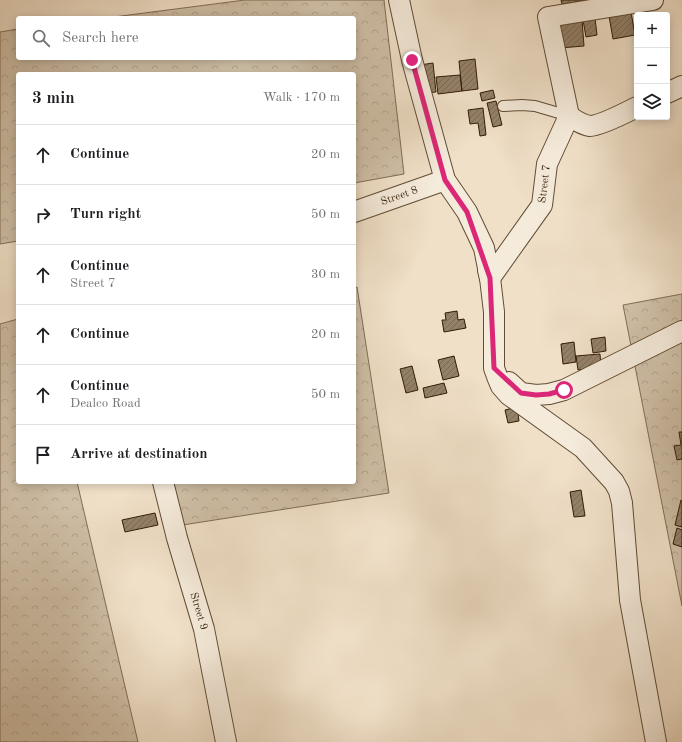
<!DOCTYPE html>
<html lang="en">
<head>
<meta charset="utf-8">
<style>
  :root { --surface:#fff; --page:#f6f6f6; --text:#202124; --muted:#757577; --line:#e0e0e0 }
  body { margin:0; font-family:"Old Standard TT",serif; background:var(--page); color:var(--text) }
  .controls { position:absolute; right:12px; top:12px; display:grid; overflow:hidden; border-radius:4px; box-shadow:0 2px 10px #0003 }
  .controls button { width:36px; height:36px; display:grid; place-items:center; padding:0; border:0; border-bottom:1px solid var(--line); background:var(--surface); color:var(--text); font:20px sans-serif }
  .stop { position:absolute; width:12px; height:12px; margin:-9px; border:3px solid #db2777; border-radius:50%; background:#fff }
  .stop.end { background:#db2777; border-color:#fff; box-shadow:0 1px 4px #0008 }
  .list { margin:0; padding:0; list-style:none }
  h2 { display:flex; justify-content:space-between; align-items:center; height:52px; margin:0; padding:0 16px; font-size:17px }
  h2 small { font-size:13px; font-weight:400; color:var(--muted) }
  .list li { display:grid; grid-template-columns:26px 1fr auto; gap:12px; align-items:center; box-sizing:border-box; height:60px; padding:0 16px; border-top:1px solid var(--line) }
  .list b { display:block; font-size:15px; white-space:nowrap }
  .list p { margin:0; font-size:13px; white-space:nowrap; color:var(--muted) }
  .list em { font-size:13px; font-style:normal; color:var(--muted) }
  .icon { flex:none; width:22px; height:22px; fill:none; stroke:currentColor; stroke-width:2; stroke-linecap:round; stroke-linejoin:round }
  .map { position:relative; flex:none; width:682px; height:742px; overflow:hidden }
  .search { position:absolute; background:var(--surface); box-shadow:0 2px 10px #0003; left:16px; top:16px; width:340px; height:44px; display:flex; align-items:center; gap:10px; box-sizing:border-box; padding:0 14px; border-radius:4px; color:var(--muted); font-size:15px }
  .panel { position:absolute; background:var(--surface); box-shadow:0 2px 10px #0003; left:16px; top:72px; width:340px; height:412px; border-radius:4px }
  .map>svg:first-child { display:block }
  .forest { fill:url(#forest-crowns); stroke:#806d56 }
  .building { fill:url(#building-hatch); stroke:#301b04 }
  .lines { fill:none; stroke-linecap:round; stroke-linejoin:round }
  .lane-casing { stroke:#604c35; stroke-width:12 }
  .street-casing { stroke:#604c35; stroke-width:22 }
  .lane { stroke:#f5ebdb; stroke-width:10 }
  .street { stroke:#f5ebdb; stroke-width:20 }
  .route { stroke:#db2777; stroke-width:5 }
  .labels { text-anchor:middle; dominant-baseline:central; stroke-width:3; stroke-linejoin:round; paint-order:stroke }
  .street-label { font-size:11px; fill:#301b04; stroke:#f5ebdb }
</style>
</head>
<body>
<div class="map">
<svg width="682" height="742" viewBox="0 0 682 742">
  <defs>
    <pattern id="forest-crowns" width="20" height="18" patternUnits="userSpaceOnUse"><rect width="20" height="18" fill="#cfbfa7"/><path d="M2 6a3 3 0 1 1 6 0M12 15a3 3 0 1 1 6 0" fill="none" stroke="#b2a48e"/></pattern>
    <pattern id="building-hatch" width="6" height="6" patternUnits="userSpaceOnUse"><rect width="6" height="6" fill="#94816a"/><path d="M-1 1l2-2M0 6l6-6M5 7l2-2" fill="none" stroke="#796955"/></pattern>
  </defs>
  <rect width="100%" height="100%" fill="#f0e0c8"/>
  <filter id="stains"><feTurbulence type="fractalNoise" baseFrequency=".005" numOctaves="4"/><feColorMatrix values="0 0 0 0 .2 0 0 0 0 .09 0 0 0 0 .02 0 0 0 .5 -.17"/></filter>
  <radialGradient id="worn" r=".72"><stop offset=".6" stop-color="#630" stop-opacity="0"/><stop offset="1" stop-color="#630" stop-opacity=".3"/></radialGradient>
  <path class="forest" d="M245,0H384L404,174L354,183V74H18V241L0,244V32L18,29V58H354V18H106Z
    M357,287L389,493L176,526L169,482H354V288Z
    M682,294V606L623,305Z
    M18,319V482H77L138,742H0V324Z"/>
  <path class="building" d="M561,0H593L562,4Z
    M631,12L635,35L613,39L609,16Z
    M595,18L597,35L586,37L583,20Z
    M582,20L584,46L560,48L558,22Z
    M475,59L478,89L462,91L459,61Z
    M433,63L436,92L423,93L420,65Z
    M460,75L462,91L438,94L436,77Z
    M493,90L495,98L482,101L480,93Z
    M496,101L502,125L493,127L487,103Z
    M483,108L486,135L480,136L478,123L470,124L468,110Z
    M457,311L458,320L464,319L466,328L444,332L442,320H446L445,313Z
    M605,337L606,351L593,353L591,339Z
    M574,342L576,362L563,364L561,344Z
    M600,354L601,367L578,370L576,356Z
    M454,356L459,376L443,380L438,360Z
    M412,366L418,390L406,393L400,369Z
    M444,383L447,393L425,398L423,388Z
    M517,407L519,421L508,423L505,410Z
    M679,432H682V459L677,460L674,446L681,445Z
    M581,490L585,516L574,517L570,492Z
    M681,500L682,501V527L675,525Z
    M155,513L158,525L125,532L122,520Z
    M677,528L682,530V547L673,544Z"/>
  <g class="lines">
    <g class="lane-casing">
      <path id="lane" d="M503,106L522,105L535,106L569,116"/>
    </g>
    <g class="street-casing">
      <g id="street">
        <path d="M399,0L412,60L445,180L467,212L484,248L490,278L494,312V368L498,379L501,386L509,395L583,448L614,482L619,491L622,503L623,515L630,600L656,742"/>
        <path d="M667,93L682,86"/>
        <path d="M569,116C575,120 582,125 590,126C600,126 627,112 637,107"/>
        <path id="s1" d="M354,212L445,180"/>
        <path id="s2" d="M488,270L490,278L542,205L547,164L569,116L548,17L653,0"/>
        <path d="M509,382L521,393L536,395L549,394L564,390L682,331"/>
        <path id="s3" d="M163,482L177,538L204,629L226,742"/>
      </g>
    </g>
    <use href="#lane" class="lane"/>
    <use href="#street" class="street"/>
  </g>
  <g class="lines">
    <path class="route" d="M412,60L445,180L467,212L490,278L494,368L521,393L536,395L549,394L564,390"/>
  </g>
  <g class="labels">
    <g class="street-label">
      <text stroke="none"><textPath href="#s2" startOffset="119">Street 7</textPath></text>
      <text stroke="none"><textPath href="#s1" startOffset="48">Street 8</textPath></text>
      <text stroke="none"><textPath href="#s3" startOffset="134">Street 9</textPath></text>
    </g>
  </g>
  <rect width="100%" height="100%" filter="url(#stains)"/>
  <rect width="100%" height="100%" fill="url(#worn)"/>
</svg>
<div class="controls">
<button>+</button>
<button>−</button>
<button><svg class="icon" aria-label="layers" viewBox="0 0 24 24"><path d="M12 4l9 5-9 5-9-5zM3 14l9 5 9-5"/></svg></button>
</div>
<div class="stop" style="left:564px;top:390px"></div>
<div class="stop end" style="left:412px;top:60px"></div>
<div class="search"><svg class="icon" aria-label="search" viewBox="0 0 24 24"><circle cx="10" cy="10" r="6"/><path d="M15 15l6 6"/></svg>Search here</div>
<section class="panel">
<h2>3 min<small>Walk · 170 m</small></h2>
<ul class="list">
<li><svg class="icon" aria-label="ahead" viewBox="0 0 24 24"><path d="M12 20V5M6 11l6-6 6 6"/></svg><div><b>Continue</b></div><em>20 m</em></li>
<li><svg class="icon" aria-label="right" viewBox="0 0 24 24"><path d="M7 20v-9h11M14 6l5 5-5 5"/></svg><div><b>Turn right</b></div><em>50 m</em></li>
<li><svg class="icon" aria-label="ahead" viewBox="0 0 24 24"><path d="M12 20V5M6 11l6-6 6 6"/></svg><div><b>Continue</b><p>Street 7</p></div><em>30 m</em></li>
<li><svg class="icon" aria-label="ahead" viewBox="0 0 24 24"><path d="M12 20V5M6 11l6-6 6 6"/></svg><div><b>Continue</b></div><em>20 m</em></li>
<li><svg class="icon" aria-label="ahead" viewBox="0 0 24 24"><path d="M12 20V5M6 11l6-6 6 6"/></svg><div><b>Continue</b><p>Dealco Road</p></div><em>50 m</em></li>
<li><svg class="icon" aria-label="arrive" viewBox="0 0 24 24"><path d="M6 21V4h12l-3 4 3 4H6"/></svg><div><b>Arrive at destination</b></div></li>
</ul>
</section>
</div>
</body>
</html>
